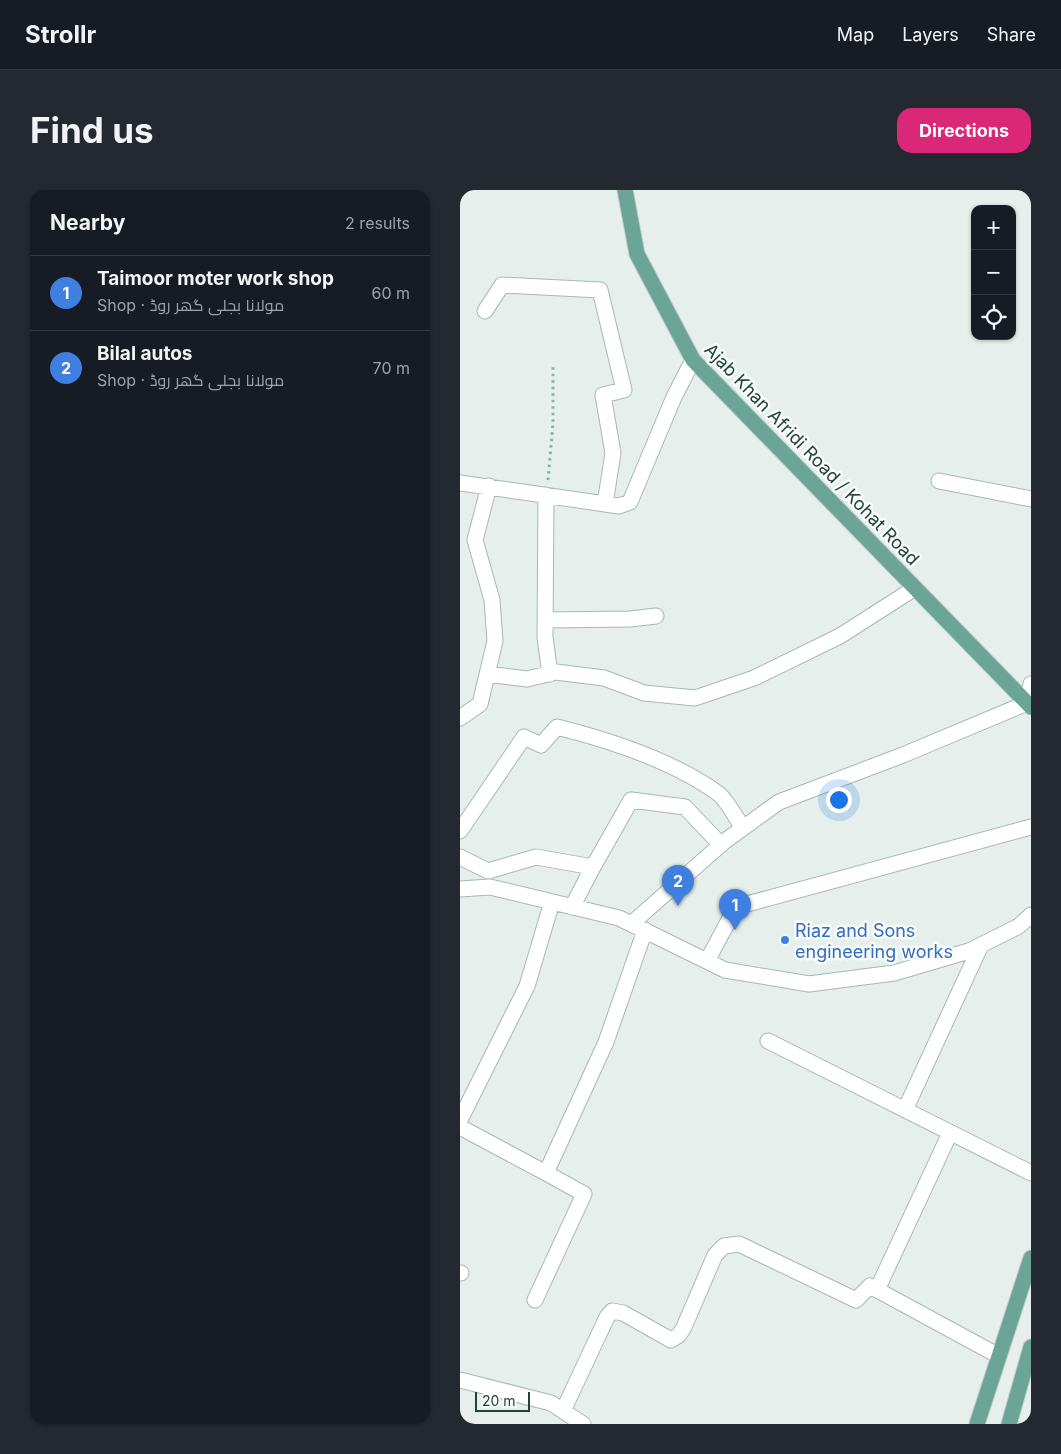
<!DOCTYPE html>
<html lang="en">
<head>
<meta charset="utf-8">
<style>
  :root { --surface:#171b24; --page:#242831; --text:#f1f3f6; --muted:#9ea1a6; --line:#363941; --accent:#db2777 }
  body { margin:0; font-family:Inter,Cairo,sans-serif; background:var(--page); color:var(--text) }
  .controls { position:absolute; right:15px; top:15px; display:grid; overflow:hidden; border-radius:10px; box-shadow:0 1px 4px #0004 }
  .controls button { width:45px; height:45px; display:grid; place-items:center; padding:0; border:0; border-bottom:1px solid var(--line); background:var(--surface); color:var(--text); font:25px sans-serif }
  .scale { position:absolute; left:15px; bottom:12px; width:55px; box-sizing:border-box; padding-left:5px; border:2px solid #24423a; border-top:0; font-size:14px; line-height:18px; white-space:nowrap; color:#24423a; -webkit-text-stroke:4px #f7fbf9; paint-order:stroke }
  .you { position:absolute; left:378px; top:609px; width:18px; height:18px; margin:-12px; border:4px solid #fff; border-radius:50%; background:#1a73e8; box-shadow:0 0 0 8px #1a73e833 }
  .badge { display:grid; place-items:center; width:32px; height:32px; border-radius:50%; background:var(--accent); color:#fff; font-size:16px; font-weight:700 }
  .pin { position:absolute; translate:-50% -41px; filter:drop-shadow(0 1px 2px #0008) }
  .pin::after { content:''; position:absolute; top:26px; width:18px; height:15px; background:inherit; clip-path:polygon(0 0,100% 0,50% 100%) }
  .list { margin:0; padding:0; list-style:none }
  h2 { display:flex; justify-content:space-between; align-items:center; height:65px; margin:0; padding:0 20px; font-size:21px }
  h2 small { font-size:16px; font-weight:400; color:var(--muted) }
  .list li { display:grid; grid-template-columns:32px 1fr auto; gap:15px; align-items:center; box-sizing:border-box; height:75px; padding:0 20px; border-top:1px solid var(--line) }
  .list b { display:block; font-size:19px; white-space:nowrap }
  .list p { margin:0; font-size:16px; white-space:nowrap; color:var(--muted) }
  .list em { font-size:16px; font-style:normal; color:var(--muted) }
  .icon { flex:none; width:28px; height:28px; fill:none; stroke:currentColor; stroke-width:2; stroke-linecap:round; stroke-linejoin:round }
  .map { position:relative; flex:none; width:571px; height:1234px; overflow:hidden; border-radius:15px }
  header { display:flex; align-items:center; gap:30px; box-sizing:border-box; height:70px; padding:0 25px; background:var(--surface); border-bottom:1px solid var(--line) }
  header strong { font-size:24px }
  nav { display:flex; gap:28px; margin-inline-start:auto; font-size:18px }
  .intro { display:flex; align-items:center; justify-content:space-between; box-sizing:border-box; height:120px; padding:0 30px }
  h1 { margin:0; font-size:35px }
  .button { padding:12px 22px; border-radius:15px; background:var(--accent); color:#fff; font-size:18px; font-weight:700 }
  main { display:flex; gap:30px; padding:0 30px }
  aside { flex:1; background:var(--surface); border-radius:15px; box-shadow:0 1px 4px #0004 }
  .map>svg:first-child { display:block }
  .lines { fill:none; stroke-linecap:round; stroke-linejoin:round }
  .minor-casing { stroke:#a8b8b2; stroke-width:17 }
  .major-casing { stroke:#c2cac8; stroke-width:17 }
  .path { stroke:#86b3a5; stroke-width:3; stroke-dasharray:2.5 4; stroke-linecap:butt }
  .minor { stroke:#fff; stroke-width:15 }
  .major { stroke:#6aa596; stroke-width:15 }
  .shop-dot { fill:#3f7fe0; stroke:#f7fbf9; stroke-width:2 }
  .labels { text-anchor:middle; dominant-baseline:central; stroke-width:5; stroke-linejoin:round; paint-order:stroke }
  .street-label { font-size:18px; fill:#24423a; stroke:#f7fbf9 }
  .shop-label { font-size:18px; fill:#366cbe; stroke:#f7fbf9; text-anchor:start }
</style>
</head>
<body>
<header>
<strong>Strollr</strong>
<nav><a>Map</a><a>Layers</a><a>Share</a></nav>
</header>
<div class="intro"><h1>Find us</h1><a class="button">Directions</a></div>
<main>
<aside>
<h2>Nearby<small>2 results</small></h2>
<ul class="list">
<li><span class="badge" style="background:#3f7fe0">1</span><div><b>Taimoor moter work shop</b><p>Shop · مولانا بجلی گھر روڈ</p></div><em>60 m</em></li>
<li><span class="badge" style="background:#3f7fe0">2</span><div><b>Bilal autos</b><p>Shop · مولانا بجلی گھر روڈ</p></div><em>70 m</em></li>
</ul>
</aside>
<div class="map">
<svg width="571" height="1234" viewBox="0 0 571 1234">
  <rect width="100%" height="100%" fill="#e6efeb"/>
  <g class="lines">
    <g class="minor-casing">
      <path id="minor" d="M25,121L42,95L140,100L164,200L143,205L153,263L145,314
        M479,291L571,309
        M0,293L159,316L170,312L214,207L233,170
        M86,305L85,447L90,484
        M85,430L170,429L196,426
        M27,484L67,489L96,482L144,488L184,503L235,508L294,488L380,446L455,398
        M0,528L20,514L35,451L32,410L15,350L29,296
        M0,641L64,547L81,555L97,537C149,550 215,572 259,604C268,612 276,628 283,638
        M0,667L28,681L76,667L133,677L112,717
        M133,677L171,610L225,617L261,655
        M0,699L30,697L159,728L265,780L349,794L434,783L509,761L559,736L571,725
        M171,734L265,651L319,612L443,565L567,513L571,494
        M247,771L276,717L571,637
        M308,851L571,983
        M445,920L521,755
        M0,930L67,796L92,712
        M0,937L86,983
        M0,1083H1
        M417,1100L490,943
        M75,1110L124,1004L86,983L146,852L185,740
        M0,1190L91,1213L123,1234
        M103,1221L147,1127L152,1121L163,1123L211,1150L219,1145L224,1137L255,1065L264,1056L279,1054L396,1110L410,1096L539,1166"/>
    </g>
    <g class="major-casing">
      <path id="major" d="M165,0L177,64L233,170L571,517
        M517,1234L571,1068
        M549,1234L571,1157"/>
    </g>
    <path class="path" d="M88,290L93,233V176"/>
    <use href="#minor" class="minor"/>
    <use href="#major" class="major"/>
  </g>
  <circle class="shop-dot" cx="325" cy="750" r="5"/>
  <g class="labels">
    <g class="street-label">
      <text transform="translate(352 264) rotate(46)">Ajab Khan Afridi Road / Kohat Road</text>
    </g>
    <g class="shop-label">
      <text x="335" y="740">Riaz and Sons<tspan x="335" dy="21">engineering works</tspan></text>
    </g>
  </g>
</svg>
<div class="controls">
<button>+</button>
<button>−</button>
<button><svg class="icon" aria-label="locate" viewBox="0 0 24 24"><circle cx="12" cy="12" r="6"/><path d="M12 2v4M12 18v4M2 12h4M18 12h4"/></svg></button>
</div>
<div class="scale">20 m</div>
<div class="you"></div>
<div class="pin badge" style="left:275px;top:740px;background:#3f7fe0">1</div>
<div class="pin badge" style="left:218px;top:716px;background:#3f7fe0">2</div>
</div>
</main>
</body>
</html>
